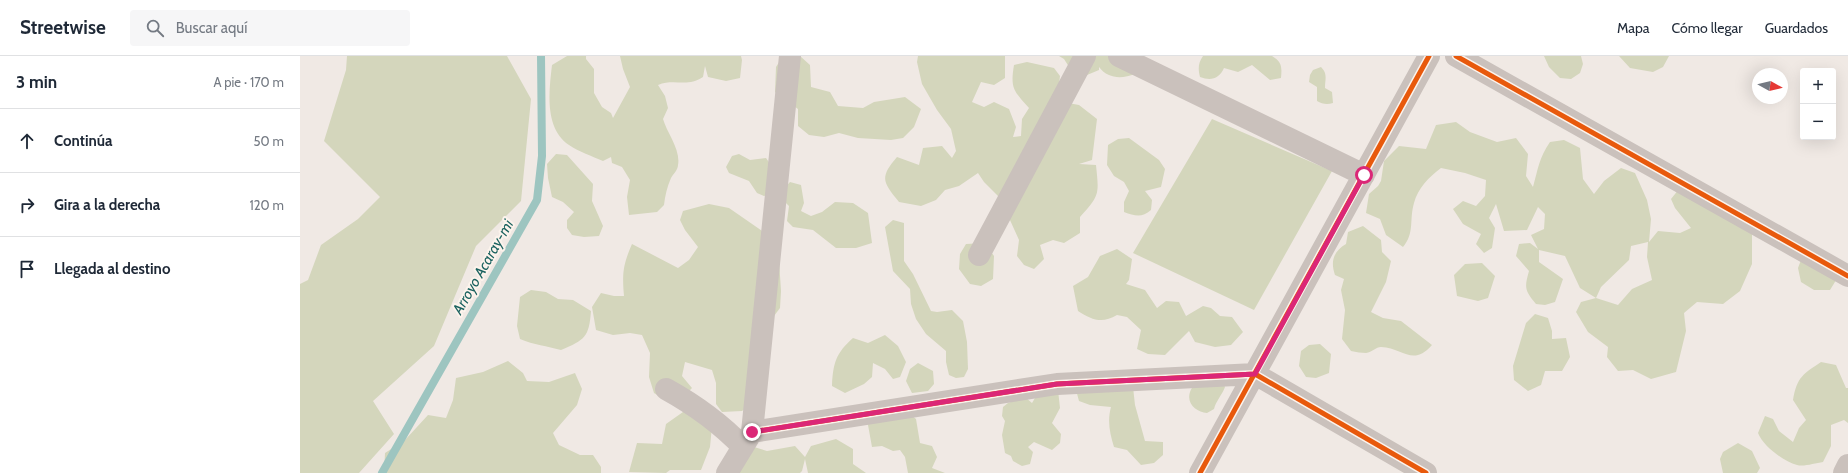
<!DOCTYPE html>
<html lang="es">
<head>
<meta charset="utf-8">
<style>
  :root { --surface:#fff; --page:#f6f6f7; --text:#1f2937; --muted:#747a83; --line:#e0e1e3 }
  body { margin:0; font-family:Cabin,sans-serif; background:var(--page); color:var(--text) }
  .controls { position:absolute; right:12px; top:12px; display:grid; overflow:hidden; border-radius:4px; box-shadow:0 4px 16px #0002 }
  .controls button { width:36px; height:36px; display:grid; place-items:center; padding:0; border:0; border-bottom:1px solid var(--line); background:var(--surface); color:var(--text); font:20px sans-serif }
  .compass { position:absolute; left:1452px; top:12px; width:36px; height:36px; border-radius:50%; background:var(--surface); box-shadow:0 4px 16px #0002; rotate:98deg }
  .stop { position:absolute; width:12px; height:12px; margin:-9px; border:3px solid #db2777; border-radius:50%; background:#fff }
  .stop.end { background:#db2777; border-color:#fff; box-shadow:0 1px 4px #0008 }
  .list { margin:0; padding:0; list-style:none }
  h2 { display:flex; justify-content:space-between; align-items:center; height:52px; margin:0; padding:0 16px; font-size:17px }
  h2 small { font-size:13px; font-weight:400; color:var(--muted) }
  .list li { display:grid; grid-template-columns:26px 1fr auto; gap:12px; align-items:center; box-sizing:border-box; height:64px; padding:0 16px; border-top:1px solid var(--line) }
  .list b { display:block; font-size:15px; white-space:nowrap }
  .list em { font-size:13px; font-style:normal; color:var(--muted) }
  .icon { flex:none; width:22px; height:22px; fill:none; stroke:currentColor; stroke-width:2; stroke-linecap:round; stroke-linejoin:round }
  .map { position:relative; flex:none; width:1548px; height:417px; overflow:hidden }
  header { display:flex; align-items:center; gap:24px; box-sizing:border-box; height:56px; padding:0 20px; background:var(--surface); border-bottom:1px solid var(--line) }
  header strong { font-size:19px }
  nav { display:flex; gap:22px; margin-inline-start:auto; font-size:14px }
  .search { width:280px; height:36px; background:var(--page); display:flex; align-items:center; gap:10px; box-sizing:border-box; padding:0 14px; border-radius:4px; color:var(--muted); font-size:15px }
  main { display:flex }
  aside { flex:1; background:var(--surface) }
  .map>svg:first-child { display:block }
  .green { fill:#d4d6bc; fill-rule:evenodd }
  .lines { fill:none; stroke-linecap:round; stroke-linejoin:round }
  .stream { stroke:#9dc5c0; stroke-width:8 }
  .minor { stroke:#cac1bc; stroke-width:22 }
  .cycleway-casing { stroke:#fcf3ec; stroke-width:8 }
  .cycleway { stroke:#e8590c; stroke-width:5 }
  .route { stroke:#db2777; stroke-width:5 }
  .labels { text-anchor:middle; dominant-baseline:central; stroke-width:4; stroke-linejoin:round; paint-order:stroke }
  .water-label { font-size:15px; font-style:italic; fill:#1a625f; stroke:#fcf3ec }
</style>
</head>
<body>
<header>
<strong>Streetwise</strong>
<div class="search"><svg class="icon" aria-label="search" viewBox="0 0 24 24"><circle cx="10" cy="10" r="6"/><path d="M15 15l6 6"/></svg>Buscar aquí</div>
<nav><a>Mapa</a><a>Cómo llegar</a><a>Guardados</a></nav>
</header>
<main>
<aside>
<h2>3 min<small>A pie · 170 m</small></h2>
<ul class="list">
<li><svg class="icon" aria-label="ahead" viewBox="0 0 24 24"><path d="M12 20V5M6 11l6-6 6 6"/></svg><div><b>Continúa</b></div><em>50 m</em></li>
<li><svg class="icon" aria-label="right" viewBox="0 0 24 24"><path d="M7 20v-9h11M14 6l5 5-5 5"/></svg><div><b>Gira a la derecha</b></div><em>120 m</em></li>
<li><svg class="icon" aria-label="arrive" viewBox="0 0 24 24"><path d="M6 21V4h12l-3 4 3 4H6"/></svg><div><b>Llegada al destino</b></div></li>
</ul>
</aside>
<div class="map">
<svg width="1548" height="417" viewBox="0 0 1548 417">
  <rect width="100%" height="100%" fill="#f0e9e4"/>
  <path class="green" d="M47,0H207L231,43L221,145L176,190L134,290L73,345L94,378L59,417H0V228L8,224L21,189L58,163L80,141L24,85L46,14Z
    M267,0H286V3L294,13V37L302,51L311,57L313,62L330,31L323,13L320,0H441L442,4L440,22L426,25L408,21L405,10L403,21C387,32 375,22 358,29L365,40L368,52L363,63C367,77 381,94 378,109C378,114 373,118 371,122C367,131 365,140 364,149L357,156L329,159L327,141L330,124L322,111L312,107L311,101L303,105C292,100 279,96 269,89C244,72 249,35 252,9Z
    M483,0H500L510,9L511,31L530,36L538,50L563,52L574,46L605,41L621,53L614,71L603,82L591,84L558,82L539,77L524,81L509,79L498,70V53L475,36L476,11Z
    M618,0H705V22L694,29L681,26L672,46L684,51L694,46L709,53L716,71L713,81L721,80L722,63L729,52C714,35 710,33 714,9L727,6L754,12L760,20L757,45L779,49L797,63L792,104L779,108L796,109C799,138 800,139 780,161V177L764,187L753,184L740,189L744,203L734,213L724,209L717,200L719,184L700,142L684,126L678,117L659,130L645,134L636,144L621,150L599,146C583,126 579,122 597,101L619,109L623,92L642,90L652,102L656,95L651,73L637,54L622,28L617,6Z
    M759,0H843L835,18C822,23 808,23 799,11V14L787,19L771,14L764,3Z
    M903,0H972C982,6 982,11 981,22L970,24L952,9L938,16L924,12C919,23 911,25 900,21C898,13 898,7 903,0Z
    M1244,0H1281L1283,8L1280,17L1271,23L1260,22L1249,11Z
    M1319,0H1369L1363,11L1353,16L1330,12Z
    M1021,11C1028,18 1025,23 1025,32L1032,36L1033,47C1027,49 1022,48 1017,45V31L1009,26L1010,19L1013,14Z
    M912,63L1032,115L954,254L833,197Z
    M1156,66L1170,76L1197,86L1216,82L1228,98L1226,120L1233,131C1238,113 1239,102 1250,86L1264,84L1280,92L1283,123L1294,138L1304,125L1321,112L1335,117L1347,144L1351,163L1349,186L1358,175L1380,177L1391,172L1375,152L1371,143L1383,128L1452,174V208L1440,235L1423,248L1397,246L1384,257L1386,275L1376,316L1351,323L1333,314L1318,315L1307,301L1308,291L1288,276L1276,256L1281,246L1296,242L1280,232L1265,200L1239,194V206L1263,223L1255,246L1245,249L1236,248C1225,235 1224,232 1229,215L1216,200L1219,188L1230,187L1238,193L1231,179L1244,173L1245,158L1238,151L1227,174L1204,175L1196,148L1189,162L1195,172L1192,192L1184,197L1176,188L1181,178L1163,168L1153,153L1163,145L1176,150L1185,140L1186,124L1165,117L1141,112C1129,121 1118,132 1114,147C1109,164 1115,177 1103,191L1086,179L1080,163L1066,157L1069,138L1078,130L1081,125L1084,105L1099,90L1126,93L1136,69ZM1348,186L1347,201L1352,224L1332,233L1318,249L1296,242L1301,231L1329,204L1331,190Z
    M829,82L859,104L865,113L861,131L845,135L852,144L851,154C842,162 835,160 824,156V146L829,135L824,126L814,120L807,109L808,89L818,83Z
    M256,98L267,99L293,128L292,145L303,170L299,180L284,181L272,179L267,172V164L274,156L263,146L252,141L248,122L247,108Z
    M439,98L450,104L466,102L475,115L472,138L464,140L457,137L449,125L429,117L426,111L432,100Z
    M490,126L501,129L504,147L501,155L511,160L522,156L535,146L553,147L568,157L572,187L556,192H536L513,174L493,171L487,165L489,150L483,144L481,136Z
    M409,148L429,152L468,179L479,204L481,235L480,252L468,268L453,347L442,355L422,356L416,348V327L412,314L385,306L382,320L392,332L379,345H367L354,337L349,321L350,297L342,279L330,277L313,279L296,274L292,251L301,237L314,240H324C322,217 323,209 332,188L378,212L389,204L398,191L385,174L380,164L383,155Z
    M593,164L604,167V205L613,218L631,255L637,256L652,254L663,265L667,286L668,313L664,321L656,322L649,319L646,306V295L626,278L616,263L611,248L610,233L593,215L585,171Z
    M1063,170L1081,184L1082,196L1091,205L1086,226L1071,256L1083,262L1101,265L1132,289C1113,311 1103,292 1081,291C1076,291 1072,296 1066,297C1062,297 1056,296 1051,295L1042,283L1045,254L1041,234L1044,223L1035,219C1030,205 1034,195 1046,188L1048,176Z
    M685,187L694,200L693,223L681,230L670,228L659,213L660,198L666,188Z
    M817,193L832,203L829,224L826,228L845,234L857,252L866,245L879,246L886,260L903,250L911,252L920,260L932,261L943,276L931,289L915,291L895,286L889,275L865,299L848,298L837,293L841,274L827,261L817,259C802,268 792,264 778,255L773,230L788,221L800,200Z
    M1501,204L1538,221L1530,234H1514L1501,226L1498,212Z
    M1182,207L1195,220L1188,242L1178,245L1157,240L1154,219L1165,208Z
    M231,234L246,236L258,243L273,244L291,255C289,281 285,284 261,294C247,290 234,289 220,283L217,270L220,241Z
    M1235,258L1248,262L1252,275V283L1266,282L1270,301L1262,315H1245L1241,329L1228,335L1214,324L1213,310L1226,267Z
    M585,279L598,290L606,306L600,321L593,323L585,313L573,307L572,321L564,328L545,337L532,330C533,307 536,297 553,282L568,287Z
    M1020,288L1031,298L1029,317L1016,322L1006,321L999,310L1001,295L1009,289Z
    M208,305L223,317L227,325L249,326L275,317L282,333L277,349L253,377L259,389L280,399H293L301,411V417H84L85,397L105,384L128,359L146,362L153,344L156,322L183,316Z
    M1521,306L1536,309L1546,332H1548V367L1544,364L1531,369V390L1523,406C1515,407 1504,411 1497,409C1483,405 1463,390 1458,377L1465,360L1473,363L1479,375L1493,386L1499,372L1506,364L1493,344C1497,321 1503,318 1521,306Z
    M618,307L633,315L634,328L628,335L612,337L606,325L610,313Z
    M919,320L925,331C922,339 916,345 914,353L907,357C897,356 886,348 890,336C892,330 898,325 902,321Z
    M833,331L835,349L845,385L863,386V399L854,407L841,409L827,394L814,391C810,378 807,365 811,351L790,349L779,345L776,334Z
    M758,334L760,352L752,367L761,378L760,387L752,394L734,386L728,391L733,396L730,408L722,410L713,405L711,400L705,397L702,379L705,365L702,360L703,351L708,347L725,341L732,347L735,342Z
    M570,351L602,352L616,363L620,387L632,390L637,401L632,412L645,417H608L605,401L600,394L593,395L582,390L572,391L568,369Z
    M399,352L412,370L410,391L401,414H370L366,417L329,416L337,387L362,388L366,368L383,356Z
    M536,383L553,393V408L566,417H508L505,403L502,415L500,417H438L444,388L467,395L495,390L505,401L511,390Z
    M1438,387L1452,395L1460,412L1457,417H1423L1420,403L1423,396Z"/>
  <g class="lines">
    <path class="stream" d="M82,417L237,144L242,100L241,0"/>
    <path class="minor" d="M819,0L1064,119
      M1156,0L1548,220
      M679,199L785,0
      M366,333C395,349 420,367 443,391
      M452,376L757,328L955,318L1126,417
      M427,417L452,376L490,0
      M900,417L1129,0
      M1544,417L1548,409"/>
    <g class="cycleway-casing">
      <path id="cycleway" d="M1156,0L1548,220
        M452,376L757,328L955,318L1126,417
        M900,417L1129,0"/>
    </g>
    <use href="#cycleway" class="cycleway"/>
  </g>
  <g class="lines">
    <path class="route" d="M452,376L757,328L955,318L1064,119"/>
  </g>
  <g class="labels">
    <g class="water-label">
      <text transform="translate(183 211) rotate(-60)">Arroyo Acaray-mi</text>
    </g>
  </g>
</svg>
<div class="controls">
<button>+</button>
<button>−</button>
</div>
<svg class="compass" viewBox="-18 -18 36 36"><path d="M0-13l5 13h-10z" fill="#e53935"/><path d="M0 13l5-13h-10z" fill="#747a83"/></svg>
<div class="stop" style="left:1064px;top:119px"></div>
<div class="stop end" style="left:452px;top:376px"></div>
</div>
</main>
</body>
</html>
